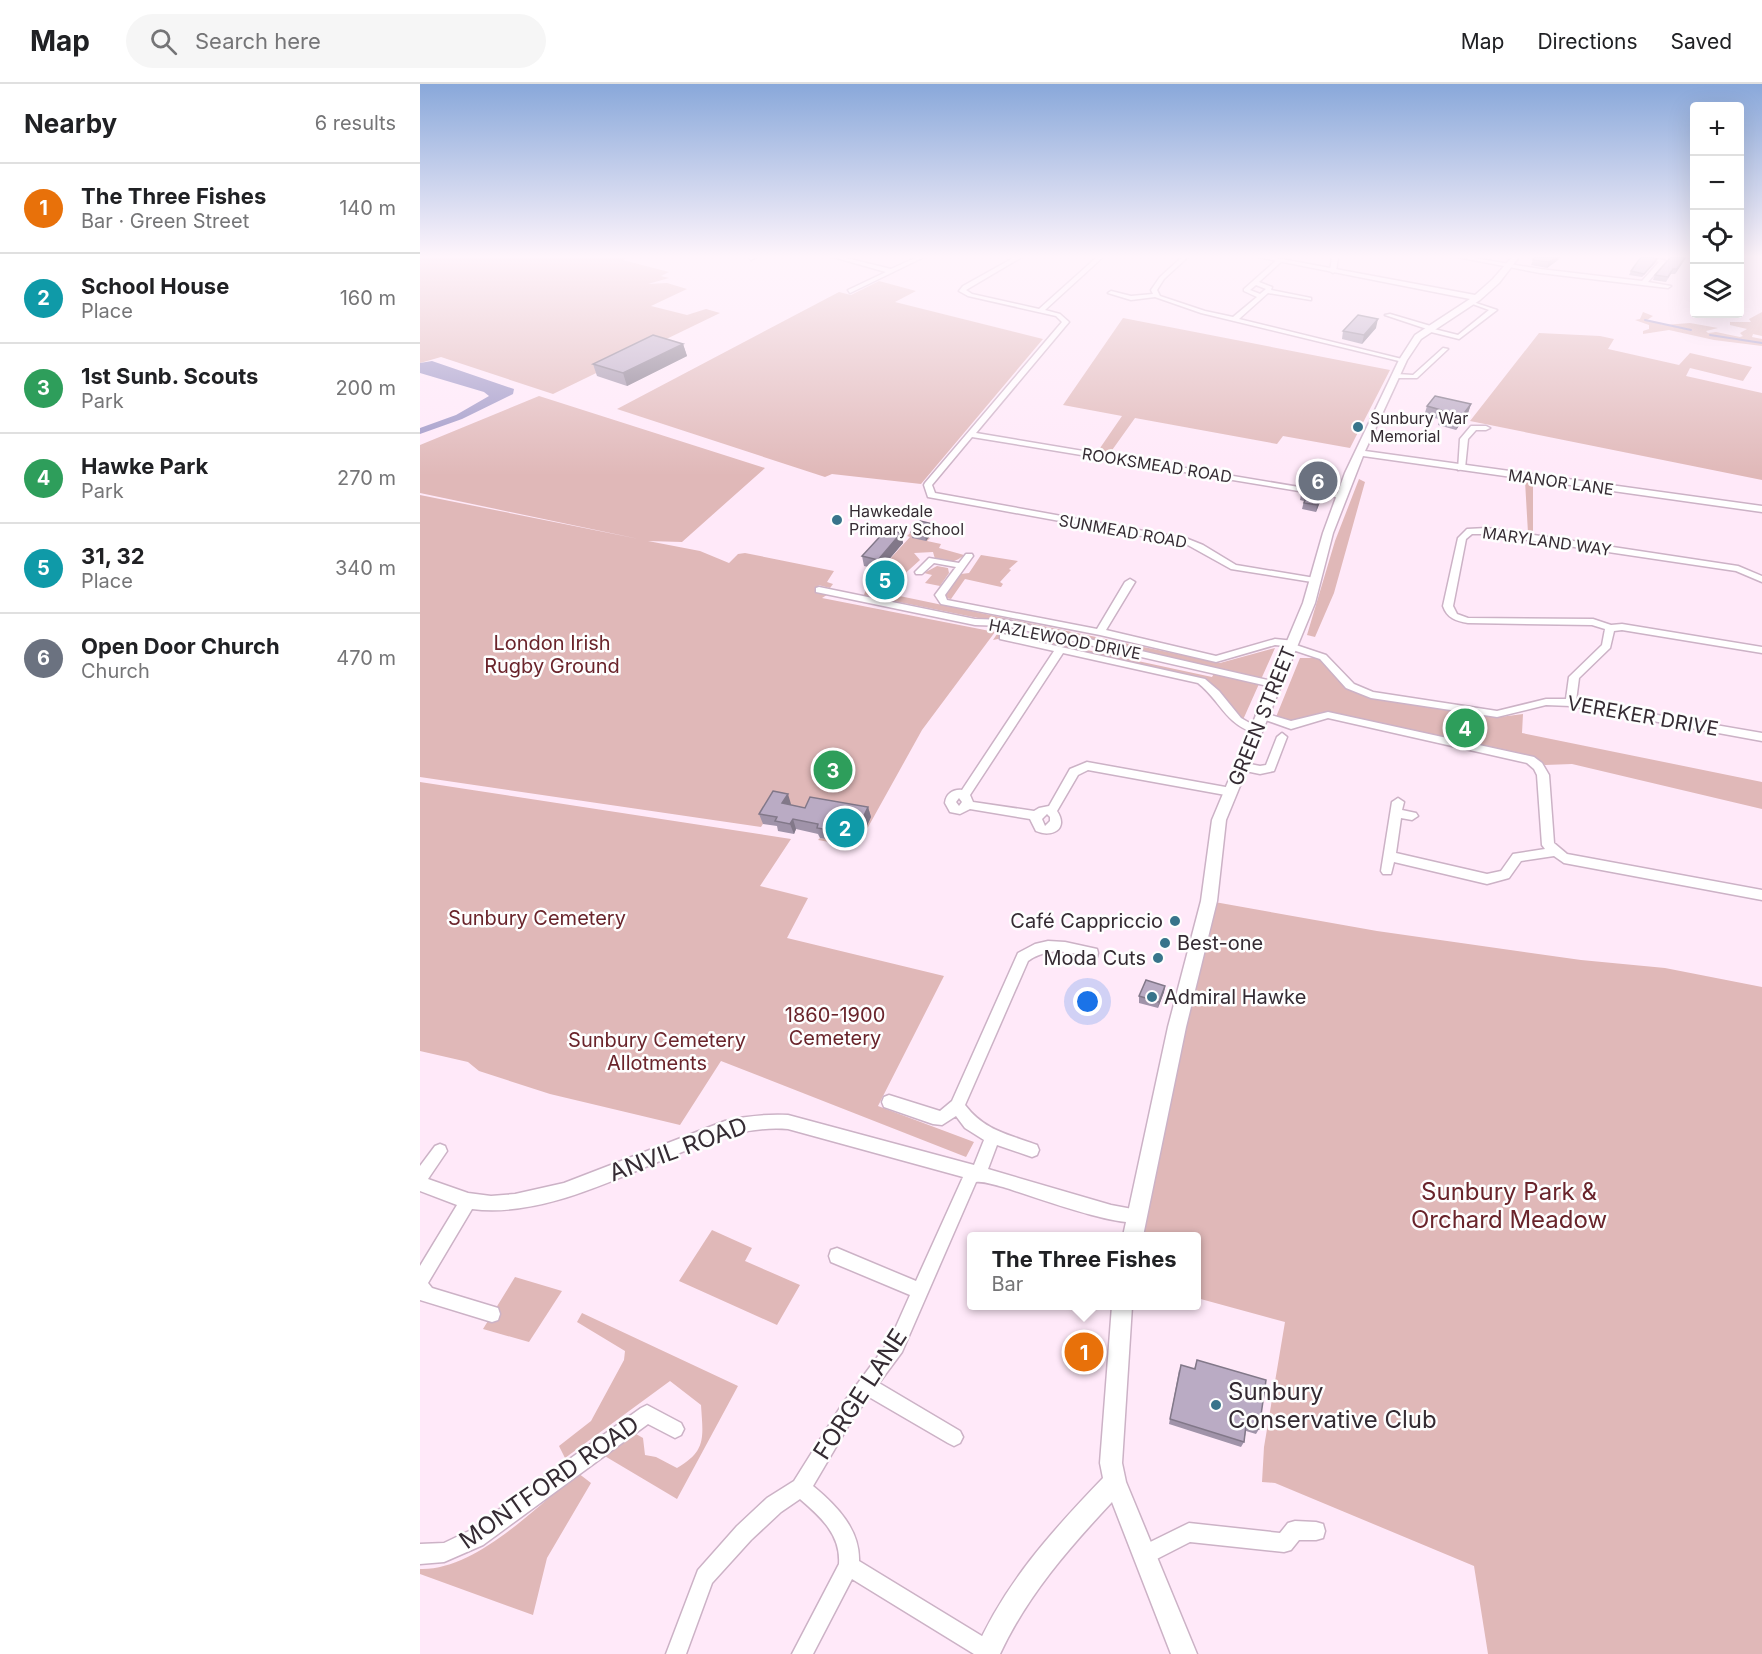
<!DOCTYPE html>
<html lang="en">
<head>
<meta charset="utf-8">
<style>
  :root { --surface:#fff; --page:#f6f6f6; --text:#202124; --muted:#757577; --line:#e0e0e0; --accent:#2563eb }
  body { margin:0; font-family:Inter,sans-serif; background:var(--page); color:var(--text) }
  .controls { position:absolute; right:18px; top:18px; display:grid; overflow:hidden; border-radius:6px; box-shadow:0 6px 24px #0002 }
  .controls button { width:54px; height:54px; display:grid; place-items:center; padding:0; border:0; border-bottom:2px solid var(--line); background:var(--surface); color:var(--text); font:30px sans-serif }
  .you { position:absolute; left:668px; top:918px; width:21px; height:21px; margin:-15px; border:4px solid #fff; border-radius:50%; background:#1a73e8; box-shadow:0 0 0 9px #1a73e833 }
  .badge { display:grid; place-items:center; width:39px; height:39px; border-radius:50%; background:var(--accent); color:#fff; font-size:20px; font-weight:700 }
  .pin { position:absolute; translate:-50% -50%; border:3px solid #fff; box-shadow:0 2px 6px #0006 }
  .popup { position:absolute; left:547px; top:1148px; width:234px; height:78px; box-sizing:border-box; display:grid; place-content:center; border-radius:6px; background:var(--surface); filter:drop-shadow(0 2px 4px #0005); font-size:20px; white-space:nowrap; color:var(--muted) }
  .popup b { font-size:22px; color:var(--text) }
  .popup::after { content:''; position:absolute; left:50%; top:100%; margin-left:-12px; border:12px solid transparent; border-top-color:var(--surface) }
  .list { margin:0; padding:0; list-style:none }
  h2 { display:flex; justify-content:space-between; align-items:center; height:78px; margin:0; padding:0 24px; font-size:26px }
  h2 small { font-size:20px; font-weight:400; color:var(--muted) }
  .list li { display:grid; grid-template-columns:39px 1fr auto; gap:18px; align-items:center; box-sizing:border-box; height:90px; padding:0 24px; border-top:2px solid var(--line) }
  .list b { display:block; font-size:22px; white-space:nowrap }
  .list p { margin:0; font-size:20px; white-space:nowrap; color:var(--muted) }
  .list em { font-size:20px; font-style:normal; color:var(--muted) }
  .icon { flex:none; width:33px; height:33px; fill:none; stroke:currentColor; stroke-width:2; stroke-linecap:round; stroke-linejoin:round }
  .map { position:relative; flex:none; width:1342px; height:1570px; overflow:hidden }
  header { display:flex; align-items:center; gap:36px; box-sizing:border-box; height:84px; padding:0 30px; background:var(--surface); border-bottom:2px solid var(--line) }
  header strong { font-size:28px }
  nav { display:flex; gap:33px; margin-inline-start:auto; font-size:21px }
  .search { width:420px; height:54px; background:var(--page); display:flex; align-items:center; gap:15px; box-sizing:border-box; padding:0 21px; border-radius:33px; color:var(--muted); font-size:22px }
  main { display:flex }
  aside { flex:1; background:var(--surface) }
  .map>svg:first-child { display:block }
  .green { fill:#e0b8b8 }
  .water { fill:#9c95c5 }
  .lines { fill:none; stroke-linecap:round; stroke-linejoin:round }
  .stream { stroke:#9c95c5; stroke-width:2 }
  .minor-casing { stroke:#ccb2c6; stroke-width:3 }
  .tertiary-casing { stroke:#ccb2c6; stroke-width:3 }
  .minor { fill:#fff; fill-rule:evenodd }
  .tertiary { fill:#fff; fill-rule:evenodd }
  .wall { fill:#a093a9 }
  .shaded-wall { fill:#827889 }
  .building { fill:#baabc4; stroke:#827889; stroke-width:1.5 }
  .poi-dot { fill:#38748b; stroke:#fefefe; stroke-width:2 }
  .labels { text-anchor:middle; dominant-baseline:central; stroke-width:5; stroke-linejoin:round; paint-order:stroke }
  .far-poi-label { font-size:16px; fill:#352b33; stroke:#fefefe; text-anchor:start }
  .far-street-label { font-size:16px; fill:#352b33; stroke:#fefefe }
  .park-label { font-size:20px; fill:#6a242b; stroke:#fefefe }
  .street-label { font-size:20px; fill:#352b33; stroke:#fefefe }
  .poi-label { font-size:20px; fill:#352b33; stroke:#fefefe; text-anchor:end }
  .near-street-label { font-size:24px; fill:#352b33; stroke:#fefefe }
  .near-park-label { font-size:24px; fill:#6a242b; stroke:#fefefe }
  .near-poi-label { font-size:24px; fill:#352b33; stroke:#fefefe; text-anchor:start }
</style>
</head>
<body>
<header>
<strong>Map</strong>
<div class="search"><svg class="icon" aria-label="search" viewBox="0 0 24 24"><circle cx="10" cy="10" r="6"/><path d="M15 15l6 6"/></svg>Search here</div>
<nav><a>Map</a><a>Directions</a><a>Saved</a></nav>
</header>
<main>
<aside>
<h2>Nearby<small>6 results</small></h2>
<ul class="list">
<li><span class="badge" style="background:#e8710a">1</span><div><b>The Three Fishes</b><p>Bar · Green Street</p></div><em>140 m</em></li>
<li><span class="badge" style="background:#0f9aa8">2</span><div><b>School House</b><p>Place</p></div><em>160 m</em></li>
<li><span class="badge" style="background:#2e9e5b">3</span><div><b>1st Sunb. Scouts</b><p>Park</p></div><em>200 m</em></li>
<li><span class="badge" style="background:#2e9e5b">4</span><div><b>Hawke Park</b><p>Park</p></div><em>270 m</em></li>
<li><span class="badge" style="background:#0f9aa8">5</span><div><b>31, 32</b><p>Place</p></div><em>340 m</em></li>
<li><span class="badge" style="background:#6b7280">6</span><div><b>Open Door Church</b><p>Church</p></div><em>470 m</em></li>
</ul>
</aside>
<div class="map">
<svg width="1342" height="1570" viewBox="0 0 1342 1570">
  <rect width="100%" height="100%" fill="#ffe9f9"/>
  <path class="green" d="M0,173H209L203,176L249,188L241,192L249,194L228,200L247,199L267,205L231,222L267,231L286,225L300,229L133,310L21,273L0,279Z
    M459,197L496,207L475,218L623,255L501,400L412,390L405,393L197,325L419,208L431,211Z
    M1223,228L1233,232L1227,236L1244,241L1270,239L1298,244L1286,247L1288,249L1296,248L1320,253L1323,252L1320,249L1327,245L1310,241V238H1331L1329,235L1342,228V252L1333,250L1332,253L1342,255V262L1294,256L1249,246L1223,250V247L1229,245V241L1215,236L1220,235Z
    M703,234L970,286L930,364L863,352L857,360L715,334L690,369L678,367L702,332L643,321Z
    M1119,249L1180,252L1194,255L1188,265L1259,281L1270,269L1332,283L1323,297L1270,284L1266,292L1342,309V396L1050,337Z
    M119,312L345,384L262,458L228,457L280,467L309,479L318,470L325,469L414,487L407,498L413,500L410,504L398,501L410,509L402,514L575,548L502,646L437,763L398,756L400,754L430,759L357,718L341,743L0,693V411L219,455L0,409V361Z
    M939,395L945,398L914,509L895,553L887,551L915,457Z
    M1105,397L1113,399V451L1108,449Z
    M490,449L510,454L507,457L521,460L519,464L544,471C534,480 528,478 515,475L513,468L494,469L500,476L480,494L457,489L490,453L487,452Z
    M561,471L598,477L589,485L591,486L580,498L583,500L581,503L545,495L531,515L526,514L525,509L541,490L549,489Z
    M517,482L528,484L529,489L520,502L505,499L512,491L504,489Z
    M446,505L800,579L855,564L822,638L791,600L782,595L588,553L573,556L579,547L792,593L797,584L587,537L558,534L444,511Z
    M880,574H895L905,578L928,604L948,614L1080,633L1103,630L1102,649L1342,698V725L1152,680L1125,681L1100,669L911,628C887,627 884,643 856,633Z
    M0,698L371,755L340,802L388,814L367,854L524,892L458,1022L554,1058L546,1073L301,977L260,1041L130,1010L59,987L48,978L0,967Z
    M789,817L957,847L1161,876L1245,884L1342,903V1570H1068L1054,1482L855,1399L842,1398L844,1363L865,1238L777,1214V1152H713L725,1089Z
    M292,1146L332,1164L325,1177L380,1201L357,1241L259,1197Z
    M95,1193L142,1207L109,1258L63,1245Z
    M162,1229L318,1302L257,1415L183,1371L216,1350L223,1354L225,1371L236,1373L257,1384C287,1367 283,1353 281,1321L250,1297L145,1374L139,1362L171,1337L204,1276L205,1267L157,1238Z
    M158,1389L171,1399L127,1474L113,1531L0,1490V1485C56,1487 117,1422 158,1389Z"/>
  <path class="water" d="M12,277L94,305L93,310L42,335L0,350V344L36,331L69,312L64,308L0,289V279Z"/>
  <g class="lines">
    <path class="stream" d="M1225,236L1271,246
      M1290,251L1342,259"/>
    <g class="minor-casing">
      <path id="minor" d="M329,173H337L331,176Z
        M413,173H422L471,185L497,173H504L430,209L428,206L466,188Z
        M595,173H602L546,206L552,210L619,225L677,173H683L625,226L640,230L649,238L556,349L921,410L925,412L921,414L552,353L512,401L515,409L768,455L783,461L816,481L895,494L900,497L898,499L811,485L766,460L508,413L504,401L505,399L642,238L636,232L548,212L539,207L543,202Z
        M762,173H768L744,195L737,206L740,212L785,227L813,233L837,213L824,207V205L858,175H862V177L839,198L852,203L851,206L891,214V216L848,209L819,235L986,276L983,278L781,229L735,213L711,216L688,209L691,207L711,212L733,210L731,206L740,193ZM836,201L846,205L840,210L830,206Z
        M912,173H918L916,187L913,189L910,187Z
        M1037,173H1048L1120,185L1222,197L1239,178L1226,173H1234L1246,177L1228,198L1251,202L1248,204L1120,189Z
        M1050,217L1077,226L1039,255L1007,247V245L965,231L970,230L1014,243V245L1038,251L1069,226L1050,219Z
        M1023,264L1028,265L997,294H977L974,292L977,290L993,291Z
        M1051,342H1066L1070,344L1066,346H1056L1048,355L1045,384L1038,386L1040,355Z
        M1067,444L1318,482L1342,492V498L1316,487L1067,450H1052L1046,455L1033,522L1037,530L1048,534L1173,535L1191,541L1202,540L1342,563V569L1202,546L1194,547L1190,564L1159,594L1156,617L1342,649V657L1151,622L1126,621L1077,633L951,614L926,604L900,575L867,564L865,562L855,561L796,578L680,551L521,520L515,511L536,483L514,479L502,490H496L495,488L509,474L539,479L546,470H552L553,472L525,511L527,516L677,545L705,498L710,495L715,498L686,546L796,572L855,555L875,557L876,561L906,571L934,600L953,608L1077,627L1126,615H1146L1149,593L1182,561L1185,545L1172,541L1048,539C1036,537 1027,534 1023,522L1038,454L1047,445Z
        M399,503L555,535L586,536L856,598L861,601L856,604L586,542L555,541L396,508V504Z
        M583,550L785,595L799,607L821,634L840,645L835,649C805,640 800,616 778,599L643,569L550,711L553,718L614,727L619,724L629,722L650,685L667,678L811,704L815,705L817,708L815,711L811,712L668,686L658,691L637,727C649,745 632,754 616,747L610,735L550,725L540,730L530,728L525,719C526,710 533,705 542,706L634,567L580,555V551ZM539,714L542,718L539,722L536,718ZM627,730L630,733V737L625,742L622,735Z
        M841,628L871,637L908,628L1114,673L1122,679L1129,691L1134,759L1147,770L1342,806V816L1144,779L1134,772L1101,777L1089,794L1067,800L974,778L971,790H963L961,787L972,718L978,714L984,718L982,726L996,729L998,732L992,736L981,734L976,769L1067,790L1081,787L1093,770L1125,765L1122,761L1117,691L1114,685L1107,679L908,634L871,645L837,633L836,631Z
        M862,649L867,653L854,687L840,690L816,685L815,682L820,678L840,682L846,681L857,653Z
        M628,857L645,858L677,865L678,869L677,873C670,875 664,872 657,870C639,866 624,866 608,877L545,1021C565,1047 588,1050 617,1061L619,1066L617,1071L612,1073L577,1061L568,1085L691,1121L723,1127L725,1132L723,1137C703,1146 609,1111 583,1103C574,1101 564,1097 556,1098L482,1268L459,1299L540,1347L543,1353L540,1359L534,1362L528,1359L449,1313L433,1334L393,1402C416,1421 440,1445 439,1477L575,1560L578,1567L577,1570H554L432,1495L393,1570H372L419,1480C421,1451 401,1433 380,1415L361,1428L331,1456L292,1499L266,1570H246L278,1486L317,1442L347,1414L374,1397L421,1322L470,1256L490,1211L411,1178L409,1172L411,1166L417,1164L496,1197L543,1093L368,1045C329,1042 297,1054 262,1068C198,1093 122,1134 52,1125L8,1199L12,1204L78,1224L80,1230L78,1236L72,1238L0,1216V1182L37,1121L0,1107V1082L15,1062L20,1060L25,1062L27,1067L8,1095L48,1109L71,1112L95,1110L144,1099L305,1037C326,1032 346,1030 368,1031L554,1081L564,1056L545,1044L536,1032L522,1041L513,1040L464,1023L462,1018L464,1013L469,1011L520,1027L532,1017L598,869L615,860Z
        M227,1321L261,1339L264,1345L261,1351L255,1354L228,1340L63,1461L24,1478L0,1480V1460L24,1459L49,1447L221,1324Z
        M875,1437L896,1438L903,1440L905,1447L903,1454L896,1456H879L871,1466L864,1468L770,1458L725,1481L718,1478L715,1471L718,1464L769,1439L860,1449L868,1439Z"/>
    </g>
    <g class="tertiary-casing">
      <path id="tertiary" d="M838,173H851L1055,211L1073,195L1092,173H1099L1079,199L1060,216L1001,255L987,276L945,367L1342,422V428L943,372L913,449L895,519L806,736L797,817L766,943L723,1152H703L748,943L781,817L792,736L883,519L903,449L925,389L979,276L995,251L1050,215Z
        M692,1222H712L702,1379L706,1398L777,1570H751L692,1418C648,1465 607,1512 580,1570H554C583,1501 632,1447 683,1394L680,1379Z"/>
    </g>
    <use href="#minor" class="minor"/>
    <use href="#tertiary" class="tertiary"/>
  </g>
  <path class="wall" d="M1115,173H1140L1138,176L1127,184L1111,181L1113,176Z
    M1266,173L1255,190H1251L1246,198L1233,196L1235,191Z
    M1237,175L1235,179L1222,193L1209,191L1211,187Z
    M956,244L942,260L922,255L923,247Z
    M263,260L267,272L207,302L177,292L173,280Z
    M1051,320L1048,329L1036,346L1018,341L1020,336L1019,335L1004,332L1007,322Z
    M911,382L908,395L905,405L885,402L888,389Z
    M903,407L902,413L896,428L882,425L884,417L880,416L881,410Z
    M514,446L506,457L492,454L491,448Z
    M481,449L483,459L460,486L444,482L442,472Z
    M371,720L370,721L385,724L448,723L451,733L444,748L436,747L430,759L400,754L398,750L376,745L374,750L358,747L357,742L343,740L339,730Z
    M745,902L744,908L738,924L719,919V912Z
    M777,1276L839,1345L836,1350L826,1347L824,1358L821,1363L749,1340L759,1286L774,1285Z"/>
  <path class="shaded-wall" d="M1137,173H1140L1138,176L1127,184L1129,178Z
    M1265,173H1266V174L1255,190L1257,185Z
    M1237,175L1235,179L1222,193L1224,190Z
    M958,235L956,244L942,260L944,251Z
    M263,260L267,272L207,302L203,289Z
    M1051,320L1048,329L1036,346L1039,336Z
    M911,382L908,395L905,405L907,392Z
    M903,407L902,413L896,428L897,421Z
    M513,440L514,446L506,457L505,451Z
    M481,449L483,459L460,486L458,476Z
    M368,710L371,720L365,729L362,719Z
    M448,723L451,733L444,748L441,738Z
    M373,735L376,745L374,750L370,740Z
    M433,736L436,747L430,759L427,749Z
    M745,902L744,908L738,924L739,918Z"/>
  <path class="building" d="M1115,173H1137L1129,178L1113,176Z
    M1221,173H1230L1237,175L1224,190L1211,187Z
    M1251,173H1265L1257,185H1253L1248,193L1235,191Z
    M938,231L958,235L944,251L923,247Z
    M233,251L263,260L203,289L173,280Z
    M1015,312L1051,320L1039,336L1021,332L1024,328L1021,326L1007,322Z
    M891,379L911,382L907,392L888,389Z
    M883,403L903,407L897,421L884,419L887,411L881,410Z
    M500,437L513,440L505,451L491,448Z
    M466,446L481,449L458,476L442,472Z
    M353,707L368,710L362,719L385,724L390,713L448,723L441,738L433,736L427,749L397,744L398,740L373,735L370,740L355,737L357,733L339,730Z
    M726,896L745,902L739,918L719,912Z
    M777,1276L846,1296L839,1345L826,1341L824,1358L750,1335L761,1281L775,1285Z"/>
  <linearGradient id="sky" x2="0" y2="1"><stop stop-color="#89a8da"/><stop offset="0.44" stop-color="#fff5fc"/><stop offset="1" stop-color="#fff5fc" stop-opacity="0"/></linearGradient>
  <rect width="1342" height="392" fill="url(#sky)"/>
  <g class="poi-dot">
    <circle cx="938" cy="343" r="6"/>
    <circle cx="417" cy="436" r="6"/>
    <circle cx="755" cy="837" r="6"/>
    <circle cx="745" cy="859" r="6"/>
    <circle cx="738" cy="874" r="6"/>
    <circle cx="732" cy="913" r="6"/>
    <circle cx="796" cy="1321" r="6"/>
  </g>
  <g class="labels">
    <g class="far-poi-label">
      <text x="950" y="334">Sunbury War<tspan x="950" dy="18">Memorial</tspan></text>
      <text x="429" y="427">Hawkedale<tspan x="429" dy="18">Primary School</tspan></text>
    </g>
    <g class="far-street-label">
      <text transform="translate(737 381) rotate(9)">ROOKSMEAD ROAD</text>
      <text transform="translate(1141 398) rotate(8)">MANOR LANE</text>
      <text transform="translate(703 447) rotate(10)">SUNMEAD ROAD</text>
      <text transform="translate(1127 457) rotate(8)">MARYLAND WAY</text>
      <text transform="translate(645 555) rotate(11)">HAZLEWOOD DRIVE</text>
    </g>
    <g class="park-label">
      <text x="132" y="559">London Irish<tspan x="132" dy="23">Rugby Ground</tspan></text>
      <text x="117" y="834">Sunbury Cemetery</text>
      <text x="415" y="931">1860-1900<tspan x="415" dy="23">Cemetery</tspan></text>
      <text x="237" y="956">Sunbury Cemetery<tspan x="237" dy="23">Allotments</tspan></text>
    </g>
    <g class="street-label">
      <text transform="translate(842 632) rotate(-68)">GREEN STREET</text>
      <text transform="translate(1223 632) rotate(10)">VEREKER DRIVE</text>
    </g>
    <g class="poi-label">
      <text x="743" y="837">Café Cappriccio</text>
      <text x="757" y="859" text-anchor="start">Best-one</text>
      <text x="726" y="874">Moda Cuts</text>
      <text x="744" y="913" text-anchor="start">Admiral Hawke</text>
    </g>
    <g class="near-street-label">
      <text transform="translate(258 1065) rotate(-20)">ANVIL ROAD</text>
      <text transform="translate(440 1310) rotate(-57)">FORGE LANE</text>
      <text transform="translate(129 1398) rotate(-35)">MONTFORD ROAD</text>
    </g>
    <g class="near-park-label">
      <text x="1089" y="1107">Sunbury Park &amp;<tspan x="1089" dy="28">Orchard Meadow</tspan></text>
    </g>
    <g class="near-poi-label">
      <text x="808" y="1307">Sunbury<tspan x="808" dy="28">Conservative Club</tspan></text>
    </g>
  </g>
</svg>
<div class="controls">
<button>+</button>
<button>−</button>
<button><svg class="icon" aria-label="locate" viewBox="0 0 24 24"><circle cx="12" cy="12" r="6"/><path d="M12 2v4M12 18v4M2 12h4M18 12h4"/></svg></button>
<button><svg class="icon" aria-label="layers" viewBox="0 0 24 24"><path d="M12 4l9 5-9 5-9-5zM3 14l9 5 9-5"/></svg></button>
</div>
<div class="you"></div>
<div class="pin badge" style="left:664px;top:1268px;background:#e8710a">1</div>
<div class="popup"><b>The Three Fishes</b>Bar</div>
<div class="pin badge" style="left:425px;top:744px;background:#0f9aa8">2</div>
<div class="pin badge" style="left:413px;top:686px;background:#2e9e5b">3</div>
<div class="pin badge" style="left:1045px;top:644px;background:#2e9e5b">4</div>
<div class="pin badge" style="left:465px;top:496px;background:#0f9aa8">5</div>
<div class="pin badge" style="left:898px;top:397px;background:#6b7280">6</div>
</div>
</main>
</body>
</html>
